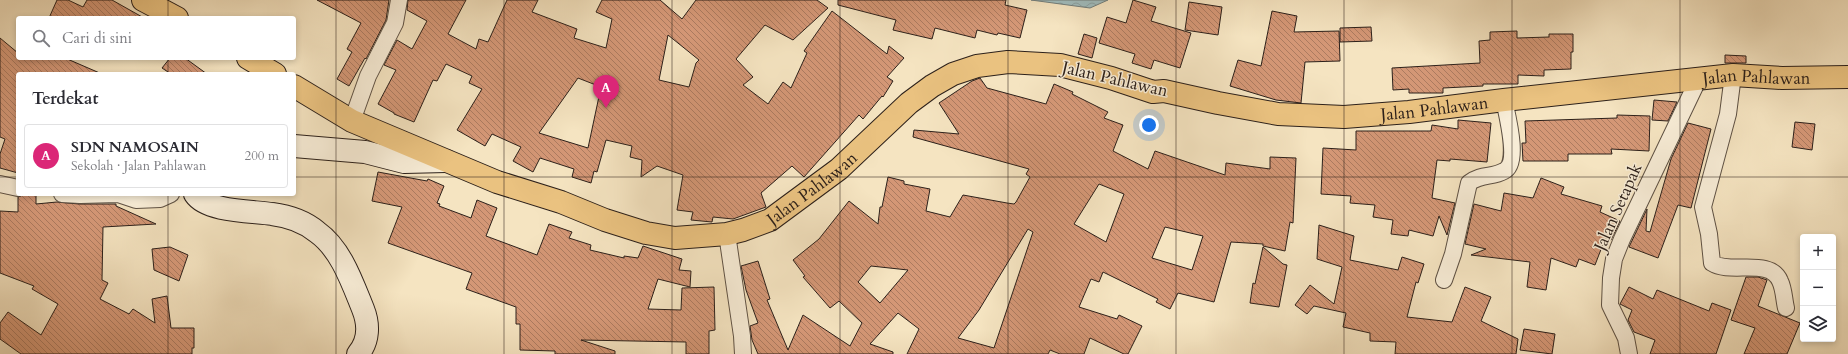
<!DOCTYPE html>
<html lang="id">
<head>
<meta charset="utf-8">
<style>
  :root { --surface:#fff; --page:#f2f2f3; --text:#2b2b33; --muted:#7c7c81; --line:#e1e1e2; --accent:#db2777 }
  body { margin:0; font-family:Cardo,serif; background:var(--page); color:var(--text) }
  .controls { position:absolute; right:12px; bottom:12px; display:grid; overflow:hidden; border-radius:4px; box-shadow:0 2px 6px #0003 }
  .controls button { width:36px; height:36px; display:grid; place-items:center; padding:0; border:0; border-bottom:1px solid var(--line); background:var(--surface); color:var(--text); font:20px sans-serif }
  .you { position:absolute; left:1149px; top:125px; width:14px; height:14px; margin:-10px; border:3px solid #fff; border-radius:50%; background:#1a73e8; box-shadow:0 0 0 6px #1a73e833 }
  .badge { display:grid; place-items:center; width:26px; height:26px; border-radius:50%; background:var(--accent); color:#fff; font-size:13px; font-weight:700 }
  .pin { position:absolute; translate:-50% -33px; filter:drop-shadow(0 1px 2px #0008) }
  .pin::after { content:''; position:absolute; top:21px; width:14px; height:12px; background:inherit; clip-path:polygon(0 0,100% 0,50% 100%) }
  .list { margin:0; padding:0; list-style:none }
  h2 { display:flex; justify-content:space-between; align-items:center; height:52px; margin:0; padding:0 16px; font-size:17px }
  h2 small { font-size:13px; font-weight:400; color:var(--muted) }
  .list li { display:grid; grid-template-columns:26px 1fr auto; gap:12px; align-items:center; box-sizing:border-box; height:64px; margin:0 8px 8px; padding:0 8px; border:1px solid var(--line); border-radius:4px }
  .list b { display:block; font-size:15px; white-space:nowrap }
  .list p { margin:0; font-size:13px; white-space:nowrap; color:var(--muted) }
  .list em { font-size:13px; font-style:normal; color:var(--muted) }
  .icon { flex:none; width:22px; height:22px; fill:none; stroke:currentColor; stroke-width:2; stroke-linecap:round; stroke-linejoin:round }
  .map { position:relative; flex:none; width:1848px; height:354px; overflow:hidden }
  .search { position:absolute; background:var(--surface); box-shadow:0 2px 6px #0003; left:16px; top:16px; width:280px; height:44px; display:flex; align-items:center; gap:10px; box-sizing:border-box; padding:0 14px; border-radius:4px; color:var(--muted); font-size:15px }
  .panel { position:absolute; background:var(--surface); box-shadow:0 2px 6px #0003; left:16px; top:72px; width:280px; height:124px; border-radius:4px }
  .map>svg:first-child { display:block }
  .water { fill:url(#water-waves); stroke:#727e7c }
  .building { fill:url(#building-back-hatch); stroke:#2c201a; fill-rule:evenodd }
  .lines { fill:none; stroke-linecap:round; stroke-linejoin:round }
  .street-casing { stroke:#5e5144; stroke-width:18 }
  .secondary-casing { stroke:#2c201a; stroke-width:24 }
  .highway-casing { stroke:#2c201a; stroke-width:24 }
  .street { stroke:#f8edd7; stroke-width:16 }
  .secondary { stroke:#f8edd7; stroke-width:22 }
  .highway { stroke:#eac280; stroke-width:22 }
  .grid { fill:none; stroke:#2c201a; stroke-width:1; stroke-opacity:0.55 }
  .labels { text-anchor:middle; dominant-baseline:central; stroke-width:3; stroke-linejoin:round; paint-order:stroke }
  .street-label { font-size:17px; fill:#2c201a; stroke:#f8edd7 }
</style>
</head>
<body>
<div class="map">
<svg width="1848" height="354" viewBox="0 0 1848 354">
  <defs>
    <pattern id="water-waves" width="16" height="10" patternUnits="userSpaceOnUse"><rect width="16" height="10" fill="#a0bcbd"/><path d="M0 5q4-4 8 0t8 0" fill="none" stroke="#8aa1a2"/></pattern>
    <pattern id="building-back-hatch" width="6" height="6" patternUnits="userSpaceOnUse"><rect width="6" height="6" fill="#d49776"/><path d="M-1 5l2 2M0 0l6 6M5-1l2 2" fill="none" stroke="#ac7b60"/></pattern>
  </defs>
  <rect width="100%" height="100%" fill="#f5e4c1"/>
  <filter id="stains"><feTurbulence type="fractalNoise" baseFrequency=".005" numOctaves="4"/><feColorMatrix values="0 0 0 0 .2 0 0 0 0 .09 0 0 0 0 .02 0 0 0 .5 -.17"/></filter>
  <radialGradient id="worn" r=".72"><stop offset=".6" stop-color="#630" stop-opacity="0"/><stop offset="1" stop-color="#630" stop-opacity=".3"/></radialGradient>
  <path class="water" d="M1031,0H1108L1090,8Z"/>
  <path class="building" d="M57,0H68L83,7L87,0H112L144,18H49Z
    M317,0H389L386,20L366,59L365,58L349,86L337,79L352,52L347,49L361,23Z
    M408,0H466L448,34L476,49L479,39L488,42L507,0H538L532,12L577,29L574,38L606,48L612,19L596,12L602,0H660L682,19L696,0H817L828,8L793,40L765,25L736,59L753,77L743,85L768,104L783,82L791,88L807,53L804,51L832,11L887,54L889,46L904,58L887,77L893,81L883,97L882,96L863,119L859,115L804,177L792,166L761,193L766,207L733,219L713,217L712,222L691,220L693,212L677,210L683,175L657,166L641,177L642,160L630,157L632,146L606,140L597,172L594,171L591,183L572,177L574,169L540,158L533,172L513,161L521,147L492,134L485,146L457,130L482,89L469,83L472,76L446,64L437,81L433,80L414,122L394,114V113L378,104L396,70L384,65L397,40L412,49L427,21L407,10ZM668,35L699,60L696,63L689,87L659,80ZM578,78L601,87L588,148L539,133Z
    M838,0H1006L1005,5L1027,10L1020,38L998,33L997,35L977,30L975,38L935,28L932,39L893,30L896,20L838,5Z
    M1133,0L1156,7L1151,21L1191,33L1180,68L1154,60L1151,69L1132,63L1135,54L1099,43L1107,17L1126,23Z
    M1189,2L1222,7L1218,35L1185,30Z
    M1272,11L1297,16L1294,32L1339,31L1340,61L1305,62L1301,103L1276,100L1230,86L1238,60L1261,66Z
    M1371,27L1372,41L1340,42V28Z
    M1517,31V38L1549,37V34H1573V52H1571V69L1544,70V76L1518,75V84H1483V86L1443,88V93H1409V89L1393,90L1392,68L1480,63L1479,41L1490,40V32Z
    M1084,34L1097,38L1092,58L1078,54Z
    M0,38L18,53V58H65L102,74H18V173L0,168V154L5,139L0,137Z
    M1725,55L1746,56V63H1725Z
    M170,58H185L207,74H171L162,68Z
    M980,78L987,88L1046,104L1054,84L1073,92L1072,94L1108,112L1104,118L1123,125L1113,151L1148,169L1155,151L1225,175L1226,163L1270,169V157L1296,158L1293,223L1290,222L1285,251L1263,246V244L1231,242L1214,302L1178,293L1170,309L1156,302L1158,299L1103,272L1099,282L1091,279L1079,307L1117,319L1119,315L1142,326L1128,354H1124L1090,338L1084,354H1060L1050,350L1048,354H907L919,329L898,313L870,344L893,352V354H758L752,340L750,326L758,323L746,290L741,266L758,261L770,299L767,300L788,350L803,315L850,346L862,323L839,301L830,308L803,277L805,276L793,260L819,239L849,201L878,224L880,207H882L888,177L904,181V184L930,189L926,211L950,217L963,195L1007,203L1014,204L1016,202L1030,177L1026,174L1029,169L913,137L914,130L959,134L939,103L972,81ZM1099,184L1124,194L1106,242L1074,224ZM1165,227L1203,236L1192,270L1152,258ZM1028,229L1033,232L994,348L958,338L979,310ZM871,266L908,270L880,303L858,282Z
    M1654,100L1677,102L1668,121L1652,120Z
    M1617,115L1650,116L1649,151L1611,149L1612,154H1568V161H1523L1522,143H1526L1525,121L1617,118Z
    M1458,120L1491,123L1487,162L1450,159V161L1437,160L1432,198L1455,203L1447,235L1439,216L1433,236L1409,230L1408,236L1391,234L1393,220L1373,217L1375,205L1350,203L1351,196L1321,194L1323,148L1356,150V131H1431L1432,125L1458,129Z
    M1795,122L1815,124L1812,150L1792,147Z
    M1688,123L1711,129L1691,208L1678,205L1658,258L1629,247L1647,209L1646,231L1650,232L1671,159Z
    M378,172L427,181L428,179L444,186L437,203L440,204L439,206L471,218L477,200L497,208L486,236L537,255L549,224L572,232L569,238L591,245L590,250L624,258V256L638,258L643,246L682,259L679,270L691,271L690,287L658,279L648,309L681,310L682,288L714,287L715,330L709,331V354H686V342L581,340L615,351V354H555V351L520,350V324H516V307L466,289L472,273L388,243L402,207L372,201Z
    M1541,178L1564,187L1561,194L1602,206L1600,212L1620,221L1611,240L1605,239L1595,265L1579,259L1576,267L1551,258L1546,290L1527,287L1530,262L1471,255L1486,249L1465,244L1474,204L1501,211L1504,193L1533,198Z
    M25,194H36V204L57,202L79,204H116V206L156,224L103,227L102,280L108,283L100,299L129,314L133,309L155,323L152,299L167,296L171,328H194V348H192V354H21L0,339V323L8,312L41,335L58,304L32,289L34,286L0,273V211L18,212V197Z
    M1319,225L1354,236L1350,260L1398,270L1402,257L1424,264L1418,283L1416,282L1407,317L1452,322L1465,287L1491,297L1481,321L1518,339L1516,354H1395L1396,342L1370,341V333L1343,327L1346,313L1314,306L1307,314L1295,305L1310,285L1334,304L1342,267L1317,259Z
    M170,247L188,255L179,281L154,270L152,249Z
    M1263,247L1283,264L1287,265L1279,307L1250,303L1253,283L1255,284Z
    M1746,277H1758L1767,280L1758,306L1800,323L1787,354H1744L1755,328L1731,320Z
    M1629,287L1653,299L1657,290L1709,311L1712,303L1731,310L1716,354H1650L1655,340L1634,332L1628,320L1632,310L1620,304Z
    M1524,329L1555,334L1552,354L1520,350Z"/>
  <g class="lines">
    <g class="street-casing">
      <path id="street" d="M1733,75L1728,114L1703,207L1709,234L1712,263C1731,275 1770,257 1780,281C1784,289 1784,300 1786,308
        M352,121L368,76L395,23L399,0
        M0,184L18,188
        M62,194L80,195L118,194L136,200L160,199L171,194
        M727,234L742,336L743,354
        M1444,280L1453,254L1469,183C1482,173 1492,178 1504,171C1520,164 1507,115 1504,100
        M1629,354L1626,338L1610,305L1611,278L1614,259L1622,239L1698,80"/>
    </g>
    <g class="secondary-casing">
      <path id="secondary" d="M294,146L365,152L404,162L446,161
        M195,194C207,212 253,211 272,214C288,216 305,222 317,232C341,249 352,282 363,309C369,324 369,341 358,354"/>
    </g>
    <g class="highway-casing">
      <g id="highway">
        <path d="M143,0L177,18"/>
        <path d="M248,58L275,74"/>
        <path id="s1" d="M294,86L352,121L497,182L561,202L605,220L646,233L675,238L727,234L743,230L770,220L839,169L909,103L932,86L953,74L977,66L1008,62L1060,65L1111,78L1153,92L1164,91L1218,103L1278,114L1344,117L1409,112L1504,100L1733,75L1782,78L1848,77"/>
      </g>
    </g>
    <use href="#street" class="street"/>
    <use href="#secondary" class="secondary"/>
    <use href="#highway" class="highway"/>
  </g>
  <path class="grid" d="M168,0V18M336,0V354M504,0V354M672,0V354M840,0V354M1008,0V354M1176,0V354M1344,0V354M1512,0V354M1680,0V354M168,58V74M0,177H18M294,177H1848M168,194V354"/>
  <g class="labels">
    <g class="street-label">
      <text transform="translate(1115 79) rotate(13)">Jalan Pahlawan</text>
      <text stroke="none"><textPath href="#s1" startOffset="1558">Jalan Pahlawan</textPath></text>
      <text stroke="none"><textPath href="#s1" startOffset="1234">Jalan Pahlawan</textPath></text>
      <text stroke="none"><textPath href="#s1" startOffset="562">Jalan Pahlawan</textPath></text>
      <text transform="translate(1618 207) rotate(-66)">Jalan Setapak</text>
    </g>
  </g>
  <rect width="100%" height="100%" filter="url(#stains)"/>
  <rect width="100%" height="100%" fill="url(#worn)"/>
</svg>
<div class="controls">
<button>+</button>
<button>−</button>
<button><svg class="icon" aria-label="layers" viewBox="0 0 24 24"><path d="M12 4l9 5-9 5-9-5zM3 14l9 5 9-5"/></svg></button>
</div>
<div class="you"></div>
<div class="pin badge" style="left:606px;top:108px">A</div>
<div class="search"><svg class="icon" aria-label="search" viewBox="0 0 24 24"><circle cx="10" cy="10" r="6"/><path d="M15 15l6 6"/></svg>Cari di sini</div>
<section class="panel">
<h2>Terdekat<small></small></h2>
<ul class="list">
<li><span class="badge">A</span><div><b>SDN NAMOSAIN</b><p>Sekolah · Jalan Pahlawan</p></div><em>200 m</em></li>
</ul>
</section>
</div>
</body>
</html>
